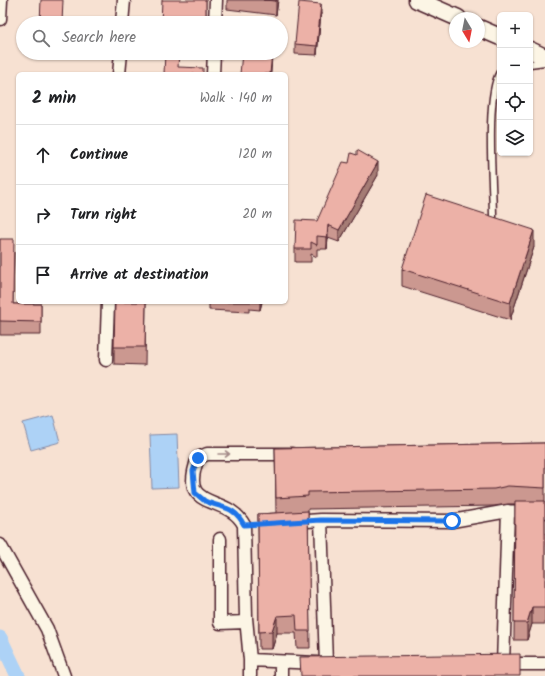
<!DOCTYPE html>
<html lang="en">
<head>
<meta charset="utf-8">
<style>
  :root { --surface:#fff; --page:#f6f6f6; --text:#202124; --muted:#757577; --line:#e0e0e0 }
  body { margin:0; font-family:Kalam,sans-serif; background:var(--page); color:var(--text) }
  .controls { position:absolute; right:12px; top:12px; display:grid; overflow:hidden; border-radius:6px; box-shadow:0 1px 3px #0004 }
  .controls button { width:36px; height:36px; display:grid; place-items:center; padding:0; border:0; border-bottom:1px solid var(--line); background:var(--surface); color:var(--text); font:20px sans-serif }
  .compass { position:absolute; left:449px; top:12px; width:36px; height:36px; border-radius:50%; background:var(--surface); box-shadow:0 1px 3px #0004; rotate:170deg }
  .stop { position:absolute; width:12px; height:12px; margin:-9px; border:3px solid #1a73e8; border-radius:50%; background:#fff }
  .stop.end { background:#1a73e8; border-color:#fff; box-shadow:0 1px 4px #0008 }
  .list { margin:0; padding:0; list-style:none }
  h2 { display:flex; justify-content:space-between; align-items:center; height:52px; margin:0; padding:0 16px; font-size:17px }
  h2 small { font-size:13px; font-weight:400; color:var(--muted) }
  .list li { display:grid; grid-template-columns:26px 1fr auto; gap:12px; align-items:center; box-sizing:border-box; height:60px; padding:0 16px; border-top:1px solid var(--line) }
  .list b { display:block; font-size:15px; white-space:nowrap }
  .list em { font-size:13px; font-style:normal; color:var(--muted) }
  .icon { flex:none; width:22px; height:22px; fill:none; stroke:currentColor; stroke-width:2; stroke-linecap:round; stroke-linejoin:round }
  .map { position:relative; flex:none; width:545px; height:676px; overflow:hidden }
  .search { position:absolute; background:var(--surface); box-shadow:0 1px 3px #0004; left:16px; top:16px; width:272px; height:44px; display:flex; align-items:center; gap:10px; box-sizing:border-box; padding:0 14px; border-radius:22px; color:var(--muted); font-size:15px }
  .panel { position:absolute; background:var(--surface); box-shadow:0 1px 3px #0004; left:16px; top:72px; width:272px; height:232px; border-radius:6px }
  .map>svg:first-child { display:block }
  .water { fill:#add2f6; stroke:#858aa5 }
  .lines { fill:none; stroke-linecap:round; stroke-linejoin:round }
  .canal { stroke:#add2f6; stroke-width:15 }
  .service-casing { stroke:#4a1f2b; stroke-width:9 }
  .minor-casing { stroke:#4a1f2b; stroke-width:15 }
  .tertiary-casing { stroke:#4a1f2b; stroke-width:19 }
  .service { stroke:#fcf5e5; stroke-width:6 }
  .minor { stroke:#fcf5e5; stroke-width:12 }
  .tertiary { stroke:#fcf5e5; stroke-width:16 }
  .wall { fill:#cb9890; stroke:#4a1f2b }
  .shaded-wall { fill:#a57c75; stroke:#4a1f2b }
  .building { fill:#ecb1a7; stroke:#4a1f2b }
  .oneway { stroke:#a38a88 }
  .route { stroke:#1a73e8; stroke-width:5 }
</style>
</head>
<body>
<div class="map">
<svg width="545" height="676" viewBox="0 0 545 676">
  <rect width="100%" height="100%" fill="#f7e1d2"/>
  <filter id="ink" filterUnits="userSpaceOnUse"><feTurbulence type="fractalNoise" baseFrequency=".025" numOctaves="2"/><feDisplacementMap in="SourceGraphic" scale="8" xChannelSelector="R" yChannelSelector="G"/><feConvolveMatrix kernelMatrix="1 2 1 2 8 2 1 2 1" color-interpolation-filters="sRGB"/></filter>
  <g filter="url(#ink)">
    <path class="water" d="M53,415L60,442L31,450L23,423Z
      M177,434L179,487L152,488L150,435Z"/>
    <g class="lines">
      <path class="canal" d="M0,638L18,676"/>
      <g class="service-casing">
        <path id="service" d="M530,64L545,62
          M493,217C493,184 485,97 500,72"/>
      </g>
      <g class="minor-casing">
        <path id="minor" d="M0,19L1,0
          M122,23L124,0
          M215,23L216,0
          M119,74L121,53
          M213,74L214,53
          M106,360L108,302
          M292,454H207L198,458C177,514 227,492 244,525L246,618L250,660L317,663
          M321,520L326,663
          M293,522L321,520L452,521L508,511L545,512
          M220,539V623L246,622
          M0,545L47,629L64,676
          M250,660V676
          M281,662V676
          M503,664H545
          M503,664L508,511"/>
      </g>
      <g class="tertiary-casing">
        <path id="tertiary" d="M417,0L458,18
          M479,28L500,37
          M530,50L545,57"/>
      </g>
      <use href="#service" class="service"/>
      <use href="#minor" class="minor"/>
      <use href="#tertiary" class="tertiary"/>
    </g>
    <path class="wall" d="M206,0V23H161Z
      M227,0H278L276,15L227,9Z
      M321,13L317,55L295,54V44Z
      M378,175L339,242L328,238L327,249H317V257L311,254V262H295V249L317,221Z
      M0,239L14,252L13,304H41V335H0Z
      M534,247L510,320L402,286V269Z
      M146,302L145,365L114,364V347Z
      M209,302H262L260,310L249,309V312L209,310Z
      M545,443V624H532L527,640H514L515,504H508L494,506L308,509L310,648H297L296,633H277L272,649H259L258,514L276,513L275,448Z"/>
    <path class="shaded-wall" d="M276,0H278L276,15Z
      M321,4V13L317,55V46Z
      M272,53L271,74H270Z
      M378,162V175L339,242V230Z
      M328,225V238L327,249V237Z
      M534,230V247L510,320V303Z
      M260,302H262L260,310Z
      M532,607V624L527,640V623Z
      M277,616V633L272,649V631Z"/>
    <path class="building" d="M41,0H63L62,23H40Z
      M162,0H206V19L183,20V23H161Z
      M263,0H276V1Z
      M299,2L321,4L317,46L295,44Z
      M165,53H179L178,67L203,68V74H164Z
      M242,53H272L270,74H240Z
      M357,150L378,162L339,230L328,225L327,237L317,236V245L311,242V249H295L296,220L317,221L343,162L349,163L351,153L357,155Z
      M426,195L534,230L510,303L402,269Z
      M0,239H14L13,304H41V322L0,321Z
      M115,302H146L145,347H114Z
      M545,443V488L508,486L494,489L308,492V496L276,498L275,448Z
      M515,501H545V607H532L527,623H514Z
      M308,511L310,631H297L296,615L277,616L272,631L259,632L258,514Z
      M520,654V676H301L300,657Z"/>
    <defs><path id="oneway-shaft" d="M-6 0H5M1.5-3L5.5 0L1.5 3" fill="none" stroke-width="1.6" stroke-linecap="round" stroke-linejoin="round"/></defs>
    <use class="oneway" href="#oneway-shaft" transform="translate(224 454)"/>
  </g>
  <g class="lines" filter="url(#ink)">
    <path class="route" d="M198,458L193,471L195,493C198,495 202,499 205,501C222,509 234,505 244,525L321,520L452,521"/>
  </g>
</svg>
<div class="controls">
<button>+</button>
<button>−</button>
<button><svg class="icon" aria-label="locate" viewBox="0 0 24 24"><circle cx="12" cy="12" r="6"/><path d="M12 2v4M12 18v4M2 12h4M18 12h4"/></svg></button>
<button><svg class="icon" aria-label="layers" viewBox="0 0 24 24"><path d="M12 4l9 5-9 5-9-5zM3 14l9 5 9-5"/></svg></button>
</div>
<svg class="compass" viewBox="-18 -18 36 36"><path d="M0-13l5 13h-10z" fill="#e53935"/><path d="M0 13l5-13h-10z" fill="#757577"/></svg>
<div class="stop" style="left:452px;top:521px"></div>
<div class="stop end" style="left:198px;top:458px"></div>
<div class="search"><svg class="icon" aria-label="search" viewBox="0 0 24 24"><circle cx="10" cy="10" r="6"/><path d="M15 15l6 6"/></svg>Search here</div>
<section class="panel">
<h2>2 min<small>Walk · 140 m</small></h2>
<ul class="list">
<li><svg class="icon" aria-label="ahead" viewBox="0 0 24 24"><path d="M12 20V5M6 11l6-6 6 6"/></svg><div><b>Continue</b></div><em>120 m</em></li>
<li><svg class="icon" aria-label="right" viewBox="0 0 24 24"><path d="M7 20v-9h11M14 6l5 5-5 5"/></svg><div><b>Turn right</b></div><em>20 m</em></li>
<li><svg class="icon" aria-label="arrive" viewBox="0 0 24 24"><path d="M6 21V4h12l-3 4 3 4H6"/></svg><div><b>Arrive at destination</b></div></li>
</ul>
</section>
</div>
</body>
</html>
